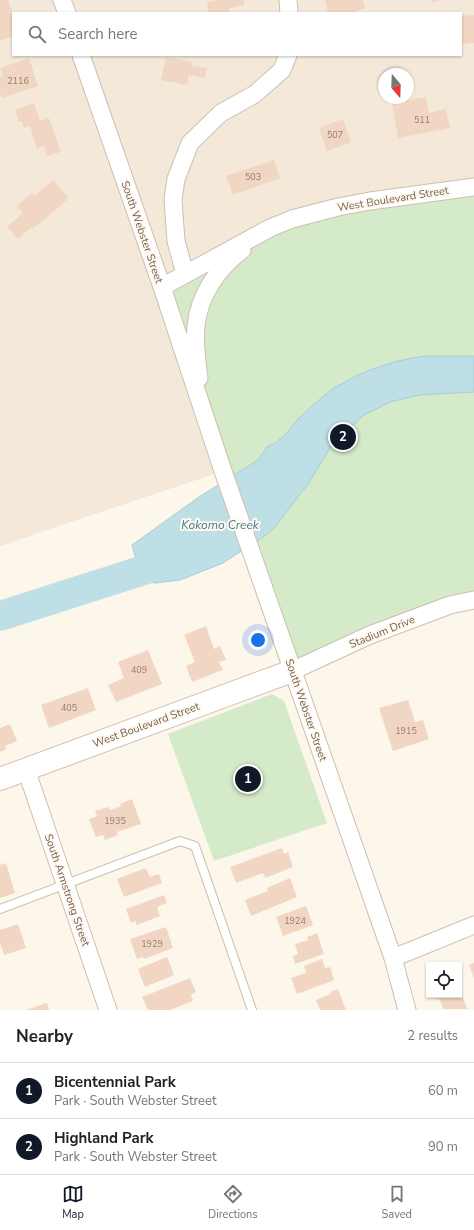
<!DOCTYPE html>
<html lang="en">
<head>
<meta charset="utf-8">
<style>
  :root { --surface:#fff; --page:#f6f6f6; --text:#222; --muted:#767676; --line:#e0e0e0; --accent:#111827 }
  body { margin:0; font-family:"Nunito Sans",sans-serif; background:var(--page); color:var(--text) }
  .controls { position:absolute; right:12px; bottom:12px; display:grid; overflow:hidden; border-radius:0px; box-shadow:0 1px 3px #0004 }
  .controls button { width:36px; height:36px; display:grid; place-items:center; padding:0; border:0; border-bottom:1px solid var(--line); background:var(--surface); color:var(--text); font:20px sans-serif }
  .compass { position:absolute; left:378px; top:68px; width:36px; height:36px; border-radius:50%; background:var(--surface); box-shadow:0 1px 3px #0004; rotate:161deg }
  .you { position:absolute; left:258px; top:640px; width:14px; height:14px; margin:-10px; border:3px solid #fff; border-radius:50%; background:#1a73e8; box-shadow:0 0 0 6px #1a73e833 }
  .badge { display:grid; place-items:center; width:26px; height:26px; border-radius:50%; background:var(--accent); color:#fff; font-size:13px; font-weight:700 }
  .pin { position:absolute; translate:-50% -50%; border:2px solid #fff; box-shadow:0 1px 4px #0006 }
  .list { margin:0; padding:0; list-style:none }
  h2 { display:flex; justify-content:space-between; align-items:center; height:52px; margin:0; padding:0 16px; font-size:17px }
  h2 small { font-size:13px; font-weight:400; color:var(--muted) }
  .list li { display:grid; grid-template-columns:26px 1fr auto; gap:12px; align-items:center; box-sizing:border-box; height:56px; padding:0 16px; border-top:1px solid var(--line) }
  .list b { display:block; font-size:15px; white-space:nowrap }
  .list p { margin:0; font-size:13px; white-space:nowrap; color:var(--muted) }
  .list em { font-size:13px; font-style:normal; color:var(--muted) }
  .icon { flex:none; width:22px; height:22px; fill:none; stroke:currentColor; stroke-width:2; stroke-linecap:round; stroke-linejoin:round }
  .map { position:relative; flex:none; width:474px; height:1010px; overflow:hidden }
  .search { position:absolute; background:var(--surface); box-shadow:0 1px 3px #0004; left:12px; right:12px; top:12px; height:44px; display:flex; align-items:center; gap:10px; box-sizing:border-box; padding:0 14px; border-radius:0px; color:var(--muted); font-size:15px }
  .sheet { height:164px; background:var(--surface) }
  nav { display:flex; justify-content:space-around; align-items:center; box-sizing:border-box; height:56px; border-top:1px solid var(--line); background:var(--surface); font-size:11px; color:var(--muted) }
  nav a { display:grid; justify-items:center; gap:2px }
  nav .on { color:var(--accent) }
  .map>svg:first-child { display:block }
  .residential { fill:#f4e9d9; fill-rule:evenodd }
  .green { fill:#d5eac9 }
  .water { fill:#bfdfe6; stroke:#a6cdd7 }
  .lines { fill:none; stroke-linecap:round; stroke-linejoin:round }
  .river { stroke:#bfdfe6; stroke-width:30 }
  .building { fill:#f1d7c3 }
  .lane-casing { stroke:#cebfb0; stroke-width:10 }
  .street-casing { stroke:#cebfb0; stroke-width:19 }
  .secondary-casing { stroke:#d4c1b0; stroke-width:24 }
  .lane { stroke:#fff; stroke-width:8 }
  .street { stroke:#fff; stroke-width:17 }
  .secondary { stroke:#fff; stroke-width:22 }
  .labels { text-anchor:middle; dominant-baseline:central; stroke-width:4; stroke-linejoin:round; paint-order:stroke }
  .number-label { font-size:9px; fill:#967c6b }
  .street-label { font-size:11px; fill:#775e4e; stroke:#fefaf1 }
  .water-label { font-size:12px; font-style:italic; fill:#487b89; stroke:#fefaf1 }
</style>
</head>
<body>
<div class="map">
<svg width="474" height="1010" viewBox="0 0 474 1010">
  <rect width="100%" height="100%" fill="#fcf6eb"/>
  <path class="residential" d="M0,0H61L66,13H13V55H80L223,471L0,546Z
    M62,0H474V187L162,287L81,55H461V13H66ZM384,74H408V98H384Z"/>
  <path class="green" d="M474,187V600L292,671L162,287L270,228Z
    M272,694L284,701L327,823L214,861L168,734Z"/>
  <path class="water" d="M423,356H474V392L419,395L390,402L364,415L332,445L308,484L275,527L266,535L223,563L180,580L155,583L142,581L132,545L199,497L258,460L267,447L275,443L286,434L297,420L314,404L334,388L356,376L373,369L398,361Z"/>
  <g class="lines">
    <path class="river" d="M0,616L147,569L173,547"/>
  </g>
  <path class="building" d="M0,0H8L13,14V36L0,41Z
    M219,0H244V5L229,8L230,13H209L207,2Z
    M325,0H363L365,8L351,13H328Z
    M431,0H441L432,3Z
    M474,15V43L461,44V16Z
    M166,57L192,62V66L207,68L205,78L189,75L187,85L161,80Z
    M29,58L38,86L2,98L0,93V77L3,76L0,68Z
    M426,97L429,113L446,109L450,128L398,138L392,103Z
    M34,103L40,121L49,118L61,152L47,156L44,146L37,149L30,126L24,128L22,121L19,122L15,110Z
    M343,119L351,142L327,151L319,128Z
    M274,160L280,178L233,195L226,176Z
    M53,180L69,198L33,229L32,227L18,239L7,227L23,213L17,206L32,193L34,196Z
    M206,626L214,649L220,646L226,660L219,662L223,670L192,682L186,666L195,662L184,635Z
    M148,650L162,684L116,702L108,685L124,678L118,662Z
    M88,688L96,710L49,728L41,705Z
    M408,700L415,722L423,720L429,739L393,751L379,708Z
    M10,724L17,741L5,746L6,749L0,752V728Z
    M132,799L141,824L117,832L118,835L105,840L103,835L96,837L89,819L97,816L95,811L108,807L110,810L121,806L120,804Z
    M282,848L284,854L288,852L293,867L265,878L263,873L236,883L230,867Z
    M6,863L15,893L0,898V865Z
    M146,868L150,877L159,874L162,883L124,897L117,879Z
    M290,878L297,897L251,916L245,900L268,891L267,888Z
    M164,895L167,903L157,907L160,916L137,925L135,921L131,923L126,909Z
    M306,906L313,925L283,936L276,917Z
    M18,924L26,948L4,955L0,943V930Z
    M166,927L173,948L144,959L143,957L137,959L130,939Z
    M317,933L324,954L295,964L293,956L298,954L295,944L308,940L307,937Z
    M167,957L174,975L145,987L138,969Z
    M322,959L325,968L330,967L334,980L297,994L291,978L306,973L304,966Z
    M474,963V978L469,965Z
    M190,978L196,992L191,995L193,1001L170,1010H148L142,997Z
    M459,985L467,1009H443L440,999L437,1000L435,995H459Z
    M338,989L346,1010H320L316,1000L331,994L330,992Z
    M47,1003L49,1010H26Z"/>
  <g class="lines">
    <g class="lane-casing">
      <path id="lane" d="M0,909L180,841L195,846L252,1010"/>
    </g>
    <g class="street-casing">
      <path id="street" d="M62,0L67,13
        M288,0L289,13
        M81,55L162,287L223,471L393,958L407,1010
        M185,274L176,241L173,200L176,179L190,143L221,113L255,94L282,70L288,55
        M162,287L270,228L292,219L338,207L370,201L474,187
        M199,378C197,363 194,341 196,326C199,295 218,268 242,250
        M292,671L370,635L450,605L474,600
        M26,769L108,1010
        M393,958L474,925"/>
    </g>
    <g class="secondary-casing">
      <path id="secondary" d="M0,779L292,671"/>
    </g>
    <use href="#lane" class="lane"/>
    <use href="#street" class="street"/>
    <use href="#secondary" class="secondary"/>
  </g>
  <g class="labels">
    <g class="number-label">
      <text x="18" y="81">2116</text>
      <text x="422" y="120">511</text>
      <text x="335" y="135">507</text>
      <text x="253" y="177">503</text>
      <text x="139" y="670">409</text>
      <text x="69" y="708">405</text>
      <text x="406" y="731">1915</text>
      <text x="115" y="821">1935</text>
      <text x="295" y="921">1924</text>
      <text x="152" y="944">1929</text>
    </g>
    <g class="street-label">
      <text transform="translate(393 199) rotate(-9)">West Boulevard Street</text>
      <text transform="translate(142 232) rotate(71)">South Webster Street</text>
      <text transform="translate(382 632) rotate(-22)">Stadium Drive</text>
      <text transform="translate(306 710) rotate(71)">South Webster Street</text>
      <text transform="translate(146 725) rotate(-20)">West Boulevard Street</text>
      <text transform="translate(67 890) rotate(71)">South Armstrong Street</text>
    </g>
    <g class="water-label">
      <text x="220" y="525">Kokomo Creek</text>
    </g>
  </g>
</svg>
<div class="controls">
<button><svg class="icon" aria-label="locate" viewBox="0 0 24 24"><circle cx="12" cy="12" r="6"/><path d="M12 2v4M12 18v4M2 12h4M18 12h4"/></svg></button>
</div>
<svg class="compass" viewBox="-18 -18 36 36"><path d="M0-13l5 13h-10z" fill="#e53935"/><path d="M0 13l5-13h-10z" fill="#767676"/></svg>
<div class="you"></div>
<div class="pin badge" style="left:248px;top:779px">1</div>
<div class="pin badge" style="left:343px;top:437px">2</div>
<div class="search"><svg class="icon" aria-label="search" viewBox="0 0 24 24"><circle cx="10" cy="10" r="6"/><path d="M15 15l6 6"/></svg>Search here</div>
</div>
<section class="sheet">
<h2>Nearby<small>2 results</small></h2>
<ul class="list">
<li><span class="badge">1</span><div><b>Bicentennial Park</b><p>Park · South Webster Street</p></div><em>60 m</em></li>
<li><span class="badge">2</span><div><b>Highland Park</b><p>Park · South Webster Street</p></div><em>90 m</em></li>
</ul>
</section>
<nav>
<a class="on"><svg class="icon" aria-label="map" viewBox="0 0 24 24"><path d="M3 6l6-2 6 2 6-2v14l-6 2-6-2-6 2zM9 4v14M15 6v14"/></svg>Map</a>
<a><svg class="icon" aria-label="directions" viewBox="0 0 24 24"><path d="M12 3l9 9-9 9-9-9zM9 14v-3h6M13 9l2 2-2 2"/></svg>Directions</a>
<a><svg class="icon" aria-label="saved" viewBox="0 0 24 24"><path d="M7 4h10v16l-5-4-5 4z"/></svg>Saved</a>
</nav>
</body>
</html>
